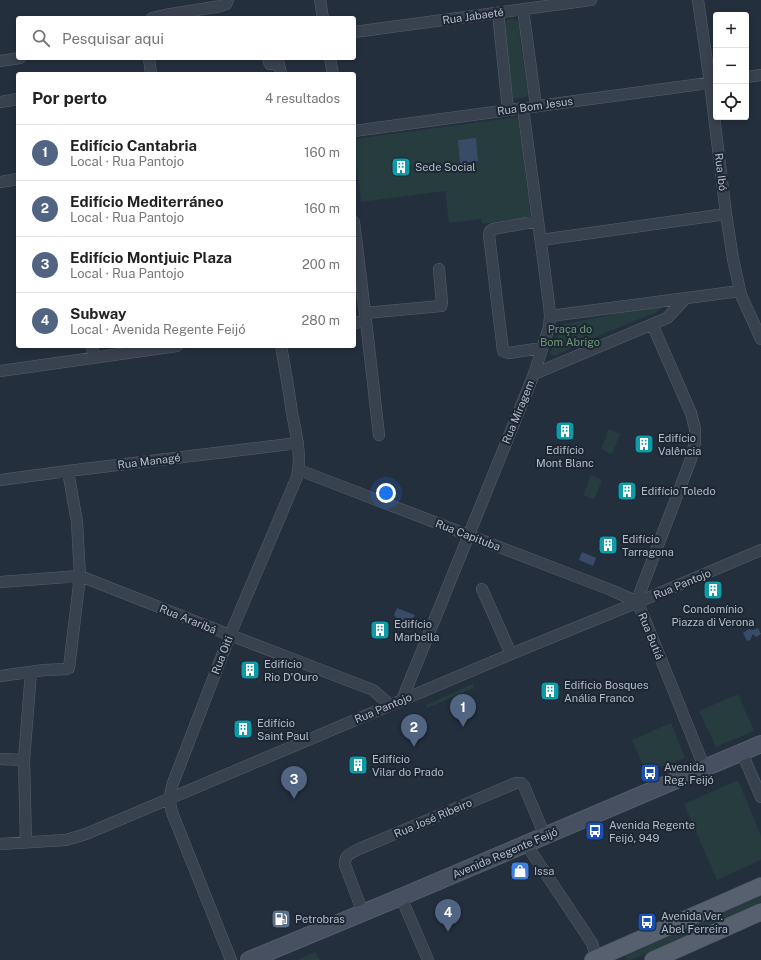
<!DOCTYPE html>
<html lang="pt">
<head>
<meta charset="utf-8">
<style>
  :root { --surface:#fff; --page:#f2f2f2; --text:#222; --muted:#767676; --line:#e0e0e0; --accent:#516482 }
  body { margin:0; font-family:"Public Sans",sans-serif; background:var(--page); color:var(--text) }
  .controls { position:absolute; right:12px; top:12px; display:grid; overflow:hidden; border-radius:4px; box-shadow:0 2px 6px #0003 }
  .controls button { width:36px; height:36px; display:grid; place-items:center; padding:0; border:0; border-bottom:1px solid var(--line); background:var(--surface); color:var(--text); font:20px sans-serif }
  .you { position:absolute; left:386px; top:493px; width:14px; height:14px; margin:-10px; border:3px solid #fff; border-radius:50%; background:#1a73e8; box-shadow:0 0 0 6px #1a73e833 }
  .badge { display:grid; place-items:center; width:26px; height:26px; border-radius:50%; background:var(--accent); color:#fff; font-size:13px; font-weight:700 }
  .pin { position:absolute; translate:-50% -33px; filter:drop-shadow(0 1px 2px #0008) }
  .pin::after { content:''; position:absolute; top:21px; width:14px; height:12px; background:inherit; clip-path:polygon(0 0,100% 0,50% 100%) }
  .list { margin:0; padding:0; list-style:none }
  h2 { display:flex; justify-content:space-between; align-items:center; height:52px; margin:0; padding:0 16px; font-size:17px }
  h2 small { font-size:13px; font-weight:400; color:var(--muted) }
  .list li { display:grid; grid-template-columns:26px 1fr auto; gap:12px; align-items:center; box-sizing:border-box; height:56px; padding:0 16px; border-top:1px solid var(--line) }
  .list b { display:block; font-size:15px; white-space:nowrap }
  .list p { margin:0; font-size:13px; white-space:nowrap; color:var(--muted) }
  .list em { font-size:13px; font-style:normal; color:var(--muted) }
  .icon { flex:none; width:22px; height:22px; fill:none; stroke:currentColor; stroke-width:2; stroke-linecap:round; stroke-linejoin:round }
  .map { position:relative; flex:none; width:761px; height:960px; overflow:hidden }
  .search { position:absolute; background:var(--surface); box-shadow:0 2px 6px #0003; left:16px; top:16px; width:340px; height:44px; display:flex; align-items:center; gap:10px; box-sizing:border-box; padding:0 14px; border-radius:4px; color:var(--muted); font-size:15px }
  .panel { position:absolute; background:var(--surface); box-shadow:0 2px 6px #0003; left:16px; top:72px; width:340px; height:276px; border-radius:4px }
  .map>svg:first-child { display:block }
  .green { fill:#263c3f }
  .water { fill:#394c67 }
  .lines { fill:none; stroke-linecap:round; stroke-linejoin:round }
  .minor-casing { stroke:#565f6c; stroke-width:12 }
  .secondary-casing { stroke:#565f6c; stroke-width:18 }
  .primary-casing { stroke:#414a57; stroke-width:18 }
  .minor { stroke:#38414e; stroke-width:11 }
  .secondary { stroke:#465061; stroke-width:16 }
  .primary { stroke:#56606e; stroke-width:17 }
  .labels { text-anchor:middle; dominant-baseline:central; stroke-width:4; stroke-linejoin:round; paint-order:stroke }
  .street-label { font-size:11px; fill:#b4bcc9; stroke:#1d2633 }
  .poi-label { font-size:11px; fill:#b4bcc9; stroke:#1d2633; text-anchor:start }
  .park-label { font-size:11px; fill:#6b9a76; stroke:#1d2633 }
</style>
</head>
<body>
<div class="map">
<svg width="761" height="960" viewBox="0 0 761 960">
  <rect width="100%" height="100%" fill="#242f3e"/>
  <path class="green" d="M509,19H515L518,22L528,94L526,97L514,99L513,98L503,23Z
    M518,117L531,217L482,224L481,219L449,223L445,191L361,202L354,147V139Z
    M659,305L661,306L662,308L657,312L612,330L556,355H552L550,354L557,337L558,329L561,325Z
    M609,429L620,434L612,454L601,449Z
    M591,475L602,480L594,500L583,495Z
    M473,684L474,688L427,708L426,705Z
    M738,694L754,731L716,747L699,711Z
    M671,723L685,758L646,772L632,740Z
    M738,780L761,836V860L717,880L684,804Z
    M761,896V902L631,960H627L625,956Z
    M315,952L320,960H297Z"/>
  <path class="water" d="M476,138L478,161L460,163L458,140Z
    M582,552L596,558L593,566L579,560Z
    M397,608L415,615L408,628L403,626L394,615Z
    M758,628L761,634L756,637L753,634L750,640L747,641L743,633L749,629L753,630Z"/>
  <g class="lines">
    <g class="minor-casing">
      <path id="minor" d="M320,0L323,18
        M698,0L710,83L726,214L733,259L741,295L761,339
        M523,9L536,106
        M498,13L508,110
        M152,18L165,15L221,6L226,4L228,0
        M354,32L591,0
        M149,58L151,74
        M268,58L269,62L270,64H279L281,74
        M330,58L333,74
        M0,61L20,58
        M746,77L761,75
        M0,102L18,99
        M354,131L716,82
        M0,182L18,179
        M538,221L493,229L490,231L489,235L503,351L505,352L509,353L542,348
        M354,222L366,321L379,435
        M541,240L726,214
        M365,313L441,306L442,303L439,269
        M550,316L740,291
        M354,323L366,321
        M652,324L691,413L695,429V442L691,459L636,603L640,608L648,627L705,769
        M92,346L94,358
        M0,371L177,346
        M534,374L667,318L686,298
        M299,470L611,590L629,598L636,603
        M0,480L68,471L298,443
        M0,582L80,576L230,635L373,690L390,705
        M482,589L511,654
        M0,676L44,670L67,669L69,668L80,576L77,522L68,471
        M402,700L534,374L549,327L550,316L549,304L523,108
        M742,753L761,797
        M0,759L24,760
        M26,842L24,760L31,672
        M0,844L66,840L86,834L511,654L636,603L761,550
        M526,844L592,943L597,960
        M401,897L428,960
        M363,913L345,865C344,855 351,853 359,849L516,783H521L524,786L545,836
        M231,960L173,815C169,803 169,796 173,783L230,635L297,477C302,456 296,434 292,413C289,391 285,368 281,346"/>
    </g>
    <g class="secondary-casing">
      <path id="secondary" d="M249,960L401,897L761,744"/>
    </g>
    <g class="primary-casing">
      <path id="primary" d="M593,960L761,886
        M653,960L761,912"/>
    </g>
    <use href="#minor" class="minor"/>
    <use href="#secondary" class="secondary"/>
    <use href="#primary" class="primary"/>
  </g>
  <defs>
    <g id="building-square" transform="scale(1)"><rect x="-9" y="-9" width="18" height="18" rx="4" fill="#0f9aa8" stroke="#1d2633"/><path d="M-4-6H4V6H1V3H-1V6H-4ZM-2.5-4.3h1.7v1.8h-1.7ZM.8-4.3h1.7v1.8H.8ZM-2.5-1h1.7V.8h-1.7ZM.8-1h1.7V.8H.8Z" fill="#fff"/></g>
    <g id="bus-square" transform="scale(1)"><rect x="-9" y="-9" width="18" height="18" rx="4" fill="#1a4fb4" stroke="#1d2633"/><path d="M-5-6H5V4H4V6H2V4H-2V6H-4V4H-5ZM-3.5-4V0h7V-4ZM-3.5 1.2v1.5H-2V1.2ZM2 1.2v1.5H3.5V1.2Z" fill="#fff"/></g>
    <g id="shop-square" transform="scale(1)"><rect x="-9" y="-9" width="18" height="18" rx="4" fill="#3f7fe0" stroke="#1d2633"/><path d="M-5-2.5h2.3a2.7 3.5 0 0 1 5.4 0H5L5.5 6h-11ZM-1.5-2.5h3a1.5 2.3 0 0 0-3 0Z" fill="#fff"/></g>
    <g id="fuel-square" transform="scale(1)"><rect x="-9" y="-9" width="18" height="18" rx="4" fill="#5c6f8a" stroke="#1d2633"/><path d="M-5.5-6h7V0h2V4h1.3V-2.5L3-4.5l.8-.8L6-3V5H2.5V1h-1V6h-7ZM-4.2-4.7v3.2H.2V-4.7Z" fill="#fff"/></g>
  </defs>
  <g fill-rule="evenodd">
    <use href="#building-square" x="401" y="167"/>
    <use href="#building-square" x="565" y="431"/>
    <use href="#building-square" x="644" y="444"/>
    <use href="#building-square" x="627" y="491"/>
    <use href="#building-square" x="608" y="545"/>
    <use href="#building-square" x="713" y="590"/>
    <use href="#building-square" x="380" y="630"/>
    <use href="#building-square" x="250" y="670"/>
    <use href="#building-square" x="550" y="691"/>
    <use href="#building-square" x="243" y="729"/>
    <use href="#building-square" x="358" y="765"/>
    <use href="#bus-square" x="650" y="773"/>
    <use href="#bus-square" x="595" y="831"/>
    <use href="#shop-square" x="520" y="871"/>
    <use href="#fuel-square" x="281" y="919"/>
    <use href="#bus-square" x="647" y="922"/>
  </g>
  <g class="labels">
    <g class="street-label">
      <text transform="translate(473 16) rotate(-8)">Rua Jabaeté</text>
      <text transform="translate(535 106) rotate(-8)">Rua Bom Jesus</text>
      <text transform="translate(721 172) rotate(83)">Rua Ibó</text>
      <text transform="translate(518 412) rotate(-68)">Rua Miragem</text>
      <text transform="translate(149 461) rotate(-7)">Rua Managé</text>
      <text transform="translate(468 535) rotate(21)">Rua Capituba</text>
      <text transform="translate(682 584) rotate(-23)">Rua Pantojo</text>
      <text transform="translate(188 619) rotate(22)">Rua Araribá</text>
      <text transform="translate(651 636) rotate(68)">Rua Butiá</text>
      <text transform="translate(222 655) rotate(-69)">Rua Oiti</text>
      <text transform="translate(383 708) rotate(-23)">Rua Pantojo</text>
      <text transform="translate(433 818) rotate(-23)">Rua José Ribeiro</text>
      <text transform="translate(505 853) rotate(-23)">Avenida Regente Feijó</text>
    </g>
    <g class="poi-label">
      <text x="415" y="167">Sede Social</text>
      <text x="658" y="438">Edifício<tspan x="658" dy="13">Valência</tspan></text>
      <text x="565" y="450" text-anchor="middle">Edifício<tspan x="565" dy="13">Mont Blanc</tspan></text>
      <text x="641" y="491">Edifício Toledo</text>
      <text x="622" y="539">Edifício<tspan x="622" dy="13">Tarragona</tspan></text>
      <text x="713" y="609" text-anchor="middle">Condomínio<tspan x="713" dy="13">Piazza di Verona</tspan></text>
      <text x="394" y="624">Edifício<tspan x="394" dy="13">Marbella</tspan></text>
      <text x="264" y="664">Edifício<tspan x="264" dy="13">Rio D'Ouro</tspan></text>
      <text x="564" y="685">Edificio Bosques<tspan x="564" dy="13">Anália Franco</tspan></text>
      <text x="257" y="723">Edifício<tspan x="257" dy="13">Saint Paul</tspan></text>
      <text x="372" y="759">Edifício<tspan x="372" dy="13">Vilar do Prado</tspan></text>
      <text x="664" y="767">Avenida<tspan x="664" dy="13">Reg. Feijó</tspan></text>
      <text x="609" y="825">Avenida Regente<tspan x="609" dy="13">Feijó, 949</tspan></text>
      <text x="534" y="871">Issa</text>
      <text x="661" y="916">Avenida Ver.<tspan x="661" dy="13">Abel Ferreira</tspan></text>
      <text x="295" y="919">Petrobras</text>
    </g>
    <g class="park-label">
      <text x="570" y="329">Praça do<tspan x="570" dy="13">Bom Abrigo</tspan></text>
    </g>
  </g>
</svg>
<div class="controls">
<button>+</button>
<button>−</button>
<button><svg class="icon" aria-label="locate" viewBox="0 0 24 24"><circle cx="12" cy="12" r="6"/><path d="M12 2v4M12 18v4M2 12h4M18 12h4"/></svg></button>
</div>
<div class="you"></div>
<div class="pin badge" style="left:463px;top:727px">1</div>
<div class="pin badge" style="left:414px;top:747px">2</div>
<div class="pin badge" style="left:294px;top:799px">3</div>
<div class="pin badge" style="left:448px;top:932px">4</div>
<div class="search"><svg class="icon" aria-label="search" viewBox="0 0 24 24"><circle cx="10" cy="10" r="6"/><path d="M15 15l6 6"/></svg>Pesquisar aqui</div>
<section class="panel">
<h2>Por perto<small>4 resultados</small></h2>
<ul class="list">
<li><span class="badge">1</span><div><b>Edifício Cantabria</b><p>Local · Rua Pantojo</p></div><em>160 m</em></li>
<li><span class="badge">2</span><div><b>Edifício Mediterráneo</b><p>Local · Rua Pantojo</p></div><em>160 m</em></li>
<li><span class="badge">3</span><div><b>Edifício Montjuic Plaza</b><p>Local · Rua Pantojo</p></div><em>200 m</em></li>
<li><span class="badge">4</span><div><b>Subway</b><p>Local · Avenida Regente Feijó</p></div><em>280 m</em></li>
</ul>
</section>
</div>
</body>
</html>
